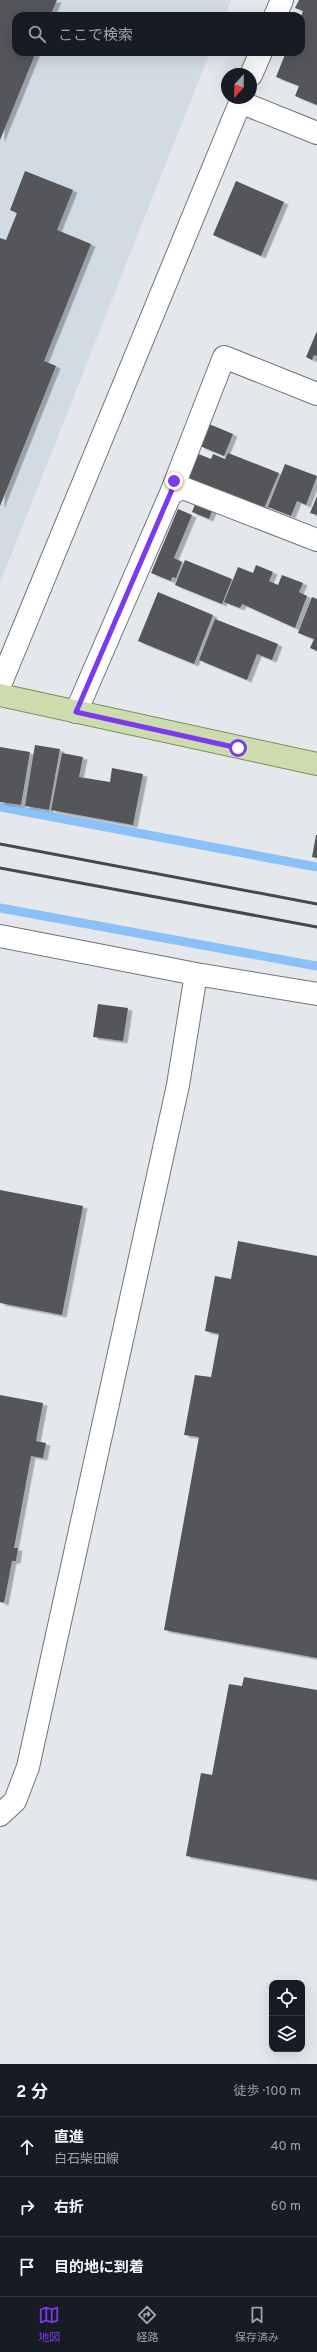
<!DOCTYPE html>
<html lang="ja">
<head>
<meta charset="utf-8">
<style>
  :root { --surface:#171b24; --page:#20242c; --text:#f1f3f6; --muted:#9ea1a6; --line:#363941; --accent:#7c3aed }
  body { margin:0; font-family:Overpass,"Noto Sans JP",sans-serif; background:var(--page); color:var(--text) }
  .controls { position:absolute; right:12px; bottom:12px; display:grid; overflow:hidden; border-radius:8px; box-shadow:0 4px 16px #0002 }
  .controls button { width:36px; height:36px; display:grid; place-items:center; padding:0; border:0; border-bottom:1px solid var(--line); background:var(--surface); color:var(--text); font:20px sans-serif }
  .compass { position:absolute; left:221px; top:68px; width:36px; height:36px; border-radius:50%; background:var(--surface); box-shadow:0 4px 16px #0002; rotate:202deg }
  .stop { position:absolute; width:12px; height:12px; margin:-9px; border:3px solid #7c3aed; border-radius:50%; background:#fff }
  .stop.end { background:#7c3aed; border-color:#fff; box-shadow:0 1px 4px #0008 }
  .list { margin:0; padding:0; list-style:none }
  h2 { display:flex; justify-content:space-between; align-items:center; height:52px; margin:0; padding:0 16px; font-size:17px }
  h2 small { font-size:13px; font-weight:400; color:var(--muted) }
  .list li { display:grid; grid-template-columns:26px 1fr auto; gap:12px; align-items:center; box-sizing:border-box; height:60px; padding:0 16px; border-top:1px solid var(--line) }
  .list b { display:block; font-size:15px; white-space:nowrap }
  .list p { margin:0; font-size:13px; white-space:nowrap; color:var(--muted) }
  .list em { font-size:13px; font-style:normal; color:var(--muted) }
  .icon { flex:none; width:22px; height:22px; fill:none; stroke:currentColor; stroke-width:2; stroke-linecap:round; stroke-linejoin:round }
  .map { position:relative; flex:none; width:317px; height:2064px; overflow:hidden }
  .search { position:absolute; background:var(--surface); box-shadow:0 4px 16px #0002; left:12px; right:12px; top:12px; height:44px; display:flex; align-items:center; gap:10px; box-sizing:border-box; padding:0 14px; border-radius:12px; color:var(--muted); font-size:15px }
  .sheet { height:232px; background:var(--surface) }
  nav { display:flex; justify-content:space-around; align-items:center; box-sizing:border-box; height:56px; border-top:1px solid var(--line); background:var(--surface); font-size:11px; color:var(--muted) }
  nav a { display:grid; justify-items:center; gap:2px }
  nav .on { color:var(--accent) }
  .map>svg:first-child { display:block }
  .built { fill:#d1dbe4 }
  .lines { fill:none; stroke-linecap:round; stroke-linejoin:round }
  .stream { stroke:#8bc1f7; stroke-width:9 }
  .building { fill:#54575a; filter:url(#shadow) }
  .minor-casing { stroke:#707478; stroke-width:24 }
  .major-casing { stroke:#7b8c5c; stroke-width:24 }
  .minor { stroke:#fff; stroke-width:22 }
  .major { stroke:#cddcaf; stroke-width:22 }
  .rail { stroke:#464849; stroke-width:3 }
  .route { stroke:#7c3aed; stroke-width:5 }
</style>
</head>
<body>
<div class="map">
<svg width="317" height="2064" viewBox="0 0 317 2064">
  <defs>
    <filter id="shadow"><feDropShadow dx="4.5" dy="2.5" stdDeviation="0" flood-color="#0004"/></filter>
  </defs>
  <rect width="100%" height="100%" fill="#e4e8ec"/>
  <path class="built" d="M0,0H231L225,16H16V52H210L0,583Z"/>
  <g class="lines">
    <path class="stream" d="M0,807L317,867
      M0,908L317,966"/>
  </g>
  <path class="building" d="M0,0H57L50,16H16V52H36L0,140Z
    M299,0H317V105L295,96L299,86L276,77L286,52H301V16L303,11L295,8Z
    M25,171L73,190L57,230L91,244L44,361L56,366L0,506V238L6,240L17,213L10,210Z
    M236,181L284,202L261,256L213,235Z
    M317,331V356L314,355L312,360L306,357Z
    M209,424L233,434L224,456L200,446Z
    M196,453L211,459L213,454L225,459L228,453L279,473L262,513L184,482Z
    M285,464L317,476L306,505L297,501L291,516L268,507Z
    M317,496V515L310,513Z
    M196,502L213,508L209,519L192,512Z
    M178,509L192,515L174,558L182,562L176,578L172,577L171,581L151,573Z
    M185,560L232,579L222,604L175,585Z
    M256,565L273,572L269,581L278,585L282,575L303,583L299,592L307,596L295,628L242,604L240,608L224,602L238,567L253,573Z
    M158,592L213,615L194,664L138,641Z
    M312,597L317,599V651L310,648L314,639L298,633Z
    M215,619L278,644L272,660L257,654L247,680L199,660Z
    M35,745L60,749L49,810L25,806Z
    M0,747L30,752L21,805L0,802Z
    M62,753L83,757L79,777L110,782L112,768L143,774L133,825L51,810Z
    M316,835H317V858L312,857Z
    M98,1004L128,1008L123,1041L93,1037Z
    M0,1190L83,1206L62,1315L0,1303Z
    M238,1241L317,1256V1658L164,1630L199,1437L184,1435L195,1375L211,1377L219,1334L205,1331L215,1276L231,1279Z
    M0,1395L43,1403L36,1441L46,1443L43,1458L31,1456L14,1548H18L16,1561H12L4,1603L0,1602Z
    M244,1677L317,1690V1880L186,1856L201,1773L212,1775L229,1684L242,1686Z"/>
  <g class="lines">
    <g class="minor-casing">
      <path id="minor" d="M275,16L282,0
        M251,75L261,52
        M240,102L317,133
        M171,493L224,357L317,394
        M0,685L242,98
        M76,712L171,493L183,488L317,540
        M0,936L196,974L317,994
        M0,1815L15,1801L28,1767L178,1085L196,974"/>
    </g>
    <g class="major-casing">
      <path id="major" d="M0,695L317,764"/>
    </g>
    <use href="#minor" class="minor"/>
    <use href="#major" class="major"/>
    <path class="rail" d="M0,844L317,904
      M0,868L317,927"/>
  </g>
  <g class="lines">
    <path class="route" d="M174,481L171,492L76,712L238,748"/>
  </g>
</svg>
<div class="controls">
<button><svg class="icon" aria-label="locate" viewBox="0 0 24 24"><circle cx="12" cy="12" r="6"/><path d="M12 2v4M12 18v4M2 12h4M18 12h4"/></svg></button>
<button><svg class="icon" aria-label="layers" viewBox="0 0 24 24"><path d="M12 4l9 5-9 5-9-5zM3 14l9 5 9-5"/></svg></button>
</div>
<svg class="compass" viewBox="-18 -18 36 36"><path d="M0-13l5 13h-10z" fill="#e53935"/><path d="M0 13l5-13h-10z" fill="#9ea1a6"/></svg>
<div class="stop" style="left:238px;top:748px"></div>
<div class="stop end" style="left:174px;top:481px"></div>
<div class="search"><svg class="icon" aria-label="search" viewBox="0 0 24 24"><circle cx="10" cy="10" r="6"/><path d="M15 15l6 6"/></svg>ここで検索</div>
</div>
<section class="sheet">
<h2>2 分<small>徒歩 · 100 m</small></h2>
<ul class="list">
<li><svg class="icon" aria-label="ahead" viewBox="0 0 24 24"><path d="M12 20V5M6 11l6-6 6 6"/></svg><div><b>直進</b><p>白石柴田線</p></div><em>40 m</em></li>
<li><svg class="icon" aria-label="right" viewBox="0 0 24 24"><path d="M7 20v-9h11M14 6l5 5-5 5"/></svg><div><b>右折</b></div><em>60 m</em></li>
<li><svg class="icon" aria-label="arrive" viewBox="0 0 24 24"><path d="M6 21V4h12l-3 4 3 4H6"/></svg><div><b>目的地に到着</b></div></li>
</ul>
</section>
<nav>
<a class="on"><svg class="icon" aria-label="map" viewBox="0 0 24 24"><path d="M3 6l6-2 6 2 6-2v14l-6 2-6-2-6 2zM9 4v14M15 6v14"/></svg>地図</a>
<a><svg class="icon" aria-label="directions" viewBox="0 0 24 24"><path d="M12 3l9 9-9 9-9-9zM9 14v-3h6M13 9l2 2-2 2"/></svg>経路</a>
<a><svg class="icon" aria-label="saved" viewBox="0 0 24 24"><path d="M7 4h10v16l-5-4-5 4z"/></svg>保存済み</a>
</nav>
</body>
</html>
